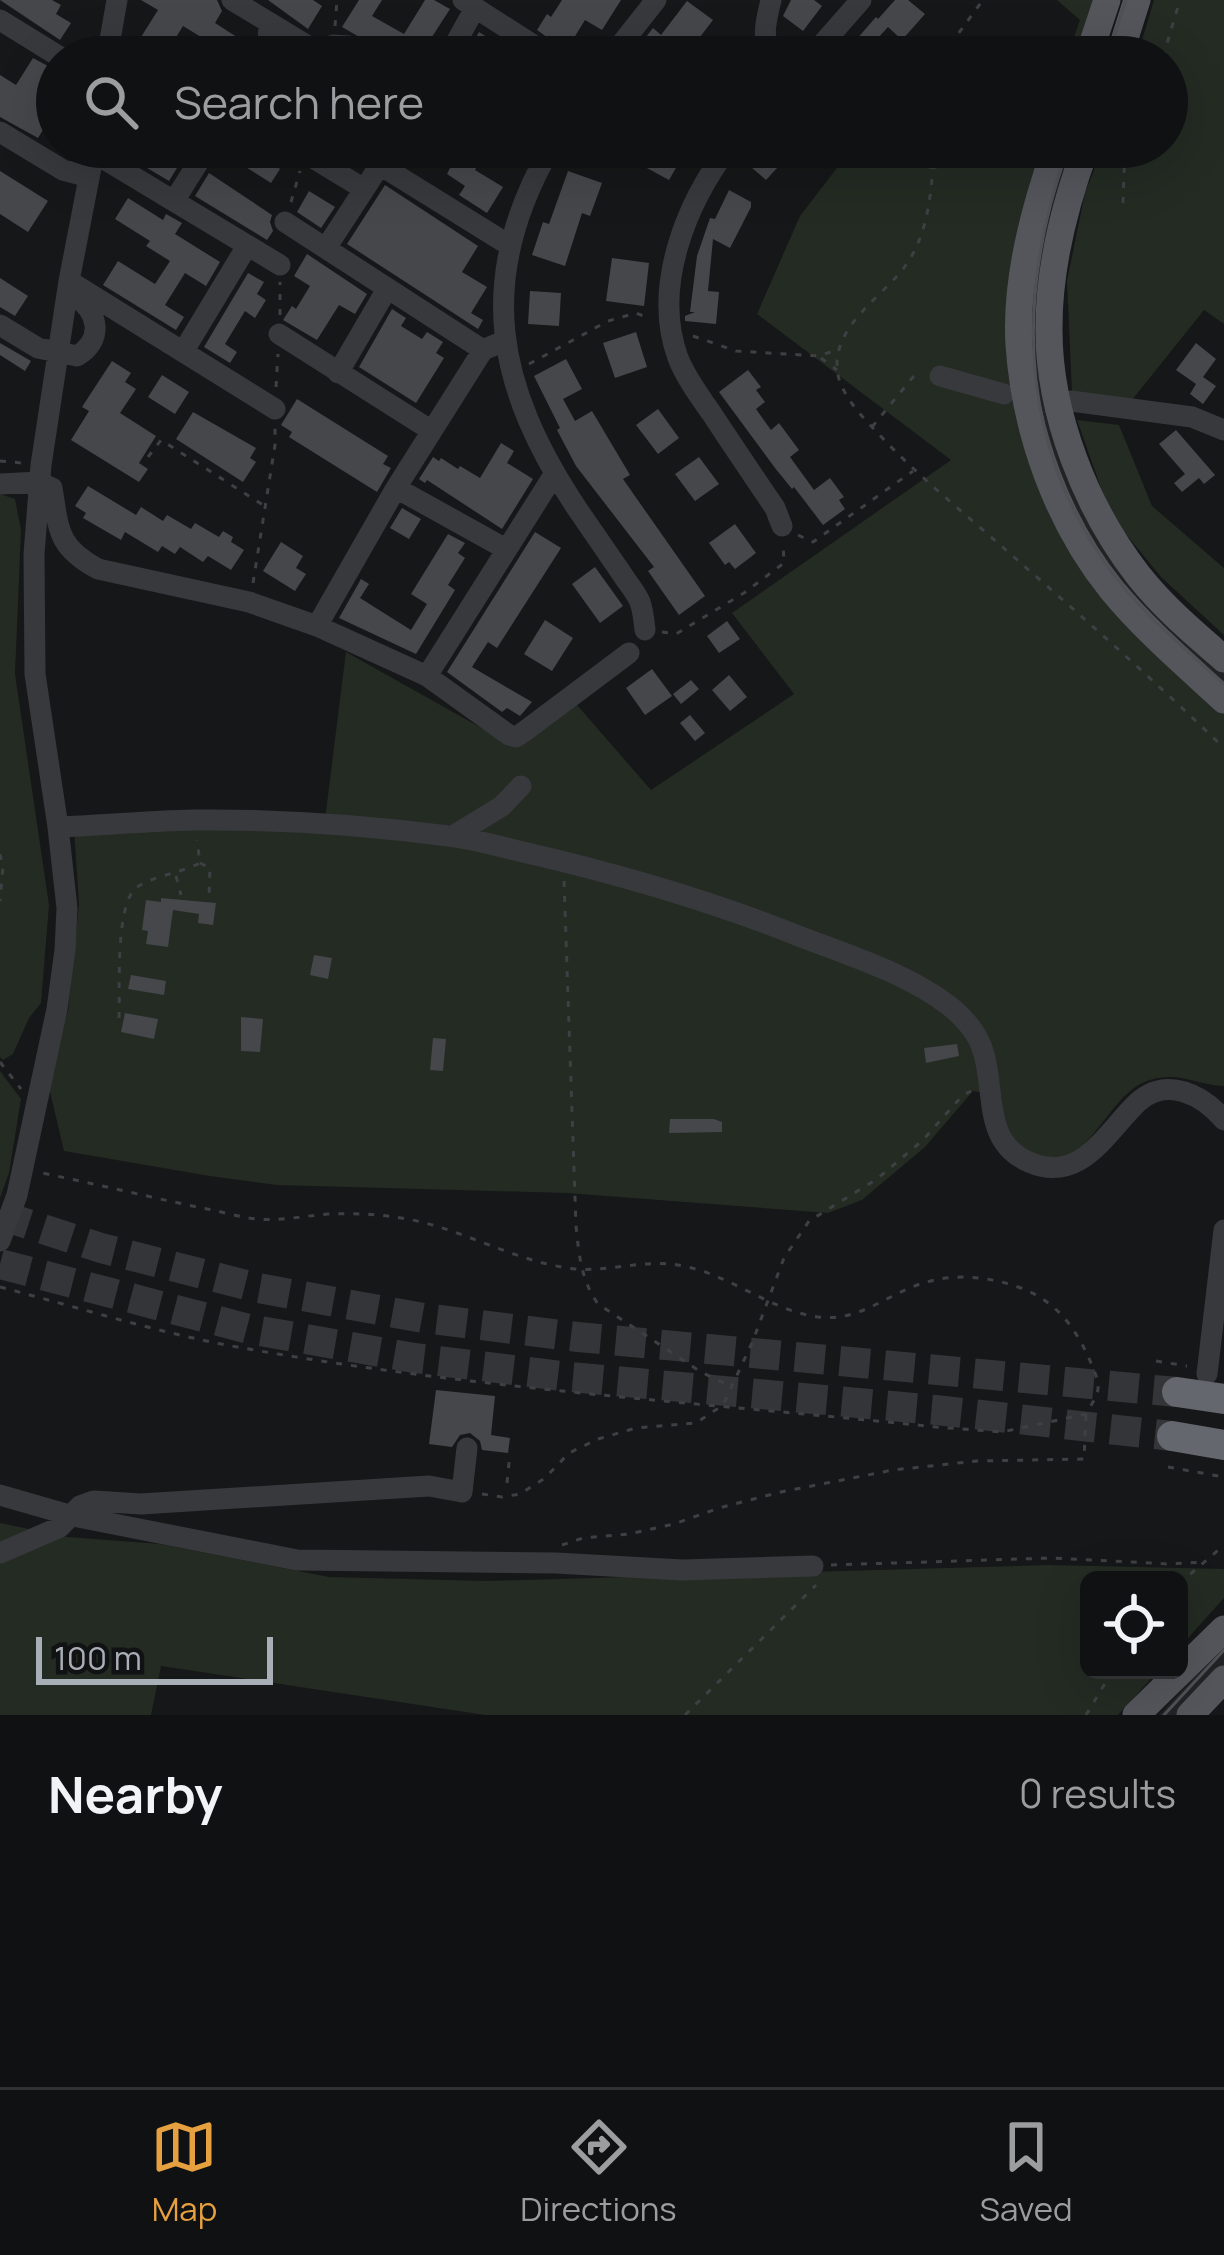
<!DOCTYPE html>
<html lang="en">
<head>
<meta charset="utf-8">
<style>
  :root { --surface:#101112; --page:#1e1f20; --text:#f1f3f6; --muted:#9c9d9f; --line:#303132; --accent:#e7a03f }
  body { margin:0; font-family:Manrope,sans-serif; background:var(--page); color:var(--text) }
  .controls { position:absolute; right:36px; bottom:36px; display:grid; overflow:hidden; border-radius:18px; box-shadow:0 12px 48px #0002 }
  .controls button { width:108px; height:108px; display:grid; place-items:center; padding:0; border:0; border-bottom:3px solid var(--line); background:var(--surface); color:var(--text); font:60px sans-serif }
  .scale { position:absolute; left:36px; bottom:30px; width:237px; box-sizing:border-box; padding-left:12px; border:6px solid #a9afb7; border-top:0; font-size:33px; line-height:42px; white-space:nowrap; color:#a9afb7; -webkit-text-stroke:9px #111213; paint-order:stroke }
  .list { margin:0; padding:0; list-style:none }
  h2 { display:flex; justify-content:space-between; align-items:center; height:156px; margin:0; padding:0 48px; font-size:51px }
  h2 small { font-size:39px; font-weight:400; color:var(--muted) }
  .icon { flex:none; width:66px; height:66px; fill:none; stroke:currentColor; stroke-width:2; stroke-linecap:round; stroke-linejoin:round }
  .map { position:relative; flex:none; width:1224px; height:1715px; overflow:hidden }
  .search { position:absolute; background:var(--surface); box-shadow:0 12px 48px #0002; left:36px; right:36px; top:36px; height:132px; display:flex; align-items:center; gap:30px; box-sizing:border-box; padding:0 42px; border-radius:66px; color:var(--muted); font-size:45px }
  .sheet { height:372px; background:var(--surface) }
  nav { display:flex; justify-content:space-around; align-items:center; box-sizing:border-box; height:168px; border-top:3px solid var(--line); background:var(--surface); font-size:33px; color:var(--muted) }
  nav a { display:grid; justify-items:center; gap:6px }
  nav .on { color:var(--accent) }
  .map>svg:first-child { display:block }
  .built { fill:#222325 }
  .green { fill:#232b23 }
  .building { fill:#45474b }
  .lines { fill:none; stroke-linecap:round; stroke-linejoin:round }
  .highway-tunnel { stroke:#333538; stroke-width:30; stroke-dasharray:30 15; stroke-linecap:butt }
  .path { stroke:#3e4044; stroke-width:3; stroke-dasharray:6 9; stroke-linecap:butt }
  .minor { stroke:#38393d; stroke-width:21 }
  .major { stroke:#54565c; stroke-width:27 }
  .highway { stroke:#64676e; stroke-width:30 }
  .tram { stroke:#4f5156; stroke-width:3 }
</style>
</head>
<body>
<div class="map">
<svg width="1224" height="1715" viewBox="0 0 1224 1715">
  <rect width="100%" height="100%" fill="#161718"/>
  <path class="built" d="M1064,147H1079L1053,237L1074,481L1224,669V689L1114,581L1059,487L1030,376L1033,263Z
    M1224,1641V1668L1181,1715H1159L1219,1650Z"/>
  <path class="green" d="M1057,0H1098L1080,57H1067L1080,20Z
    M1154,0H1224V324L1204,310L1132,400L1072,392L1067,281L1085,193L1103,147H1167V57H1137Z
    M853,147H1009L1029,162L1035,147H1048L1015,286L1045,493L1224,709V1086C1196,1085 1180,1071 1150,1080C1105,1093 1092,1173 1038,1155C1009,1145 1005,1124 1001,1096L973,1091L925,1147L862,1200L828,1213L567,1193L277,1185L210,1176L64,1151L46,1075L68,1011L79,904L74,829L324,827L346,652L510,744L577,705L651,790L794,694L732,613L951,460L757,314L800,216Z
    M1077,420L1119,425L1152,506L1224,568V635L1161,577L1111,516Z
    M0,494L15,499L21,530L15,674L49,905L41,1003L29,1018L13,1054L3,1060L0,1057Z
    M0,1071L21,1099L9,1173L0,1198Z
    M0,1523L68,1537L160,1544L329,1577L487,1581L1049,1565L1224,1569V1598L1179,1648V1580H1089V1670H1159L1118,1715H485L161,1666L151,1715H0Z"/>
  <path class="building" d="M0,0H52L61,5L56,14L71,23L60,40Z
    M141,0H217L222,11L215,23L251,46L248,57H220L224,51L183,26L164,57H142L146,51L136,45L158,10Z
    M268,0H313L322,6L308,29Z
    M359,0H382L372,16L404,34L425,0H434L450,9L419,57H394L342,27Z
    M562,0H621L602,30L585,20L566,51L537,30L547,14L551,17Z
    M791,0H814L822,6L803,31L783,16Z
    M895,0H908L925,14L902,40L888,27L869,48L880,57H841L876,17L878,19Z
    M687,1L713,20L690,50L680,42L668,57H642L635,51L653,28L661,35Z
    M479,32L496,43L488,57H465Z
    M33,58L57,71V120L51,117L38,138L0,117V75L16,85Z
    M126,147H161L175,156L180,147H190L169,181L122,153Z
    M223,147H289L276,166L280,169L271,183L222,152Z
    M387,147H463L461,152L479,163L475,170L503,187L487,213L459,195L465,186L447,174L450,168L419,149L411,162Z
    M656,147H672L684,154L669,180L645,167Z
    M757,147H782L790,154L766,180L744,161Z
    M0,171L48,201L28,232L0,214Z
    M568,171L602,183L590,216L582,213L565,266L532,255L543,222L549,224Z
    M209,173L272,215L270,222L273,231L267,240L195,196Z
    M385,185L478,246L462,272L487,287L471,313L483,320L478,329L347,244Z
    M729,190L751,202V207L730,248L713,239L708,291L719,292L716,324L685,321V316L695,312H690L697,256L710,218L715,219Z
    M309,191L335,207L321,228L297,212Z
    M128,198L163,220L166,214L182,223L175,234L220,262L206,286L185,273L165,305L184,317L176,330L103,285L118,261L155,284L170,261L146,246L150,241L115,219Z
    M307,254L367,294L355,314L339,305L317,340L283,320L292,306L296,309L310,286L294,276Z
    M612,258L649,263L644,306L606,301Z
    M248,273L264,282L257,294L266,300L255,318L245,311L225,344L237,352L230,363L204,347Z
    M0,278L28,296L15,316L0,307Z
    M530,291L561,293L559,326L528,324Z
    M392,309L406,318L401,326L422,339L427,332L443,342L436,353L444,358L416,403L359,367Z
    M636,332L647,367L615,378L603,343Z
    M0,343L31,361L25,371L0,355Z
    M1196,343L1216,359L1203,377L1216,386L1203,404L1190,394L1196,384L1176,370Z
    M566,359L582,389L563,399L575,421L592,411L630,475L623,479L705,596L679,615L648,571L654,567L576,466L557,430L560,428L534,376Z
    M112,361L131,373L125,382L136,389L120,413L156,436L139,463L148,469L139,482L71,440L89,411L82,407Z
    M748,370L761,387L756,390L765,402L756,409L771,430L779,423L799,450L790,457L814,490L830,478L844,497L839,500L845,509L823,525L794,487L792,489L775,468L719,392Z
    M162,375L189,392L175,414L148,397Z
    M297,399L388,456L383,464L391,468L377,492L289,437L292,432L281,425Z
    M658,409L679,438L658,454L636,425Z
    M193,412L256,448L250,458L256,462L243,482L176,439Z
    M1176,430L1215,475L1204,484L1199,478L1182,492L1174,483L1185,474L1159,444Z
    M501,443L514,451L507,463L533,479L502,529L427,480L425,483L419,479L433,457L439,461L441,458L458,469L460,466L480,478Z
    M699,457L719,484L695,501L675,474Z
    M88,486L136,515L141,507L163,521L167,515L191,529L195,523L219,537L223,531L233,537L231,542L244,550L231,570L208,556L203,562L180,547L175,554L162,546L158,552L125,532L121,540L83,518L86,513L75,506Z
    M402,508L421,519L409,539L390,528Z
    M735,524L756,553L735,569L729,562L725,565L709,543Z
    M535,532L561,548L497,648L488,642L472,667L532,702L520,716L507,708L502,712L447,672Z
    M448,534L465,543L458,553L465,558L448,585L455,590L416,654L339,618L361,579L369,584L360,598L411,630L427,604L411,594Z
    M281,542L303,556L296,568L306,574L295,591L263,571Z
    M595,567L623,606L600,623L572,584Z
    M545,620L573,638L552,671L524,654Z
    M727,621L740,639L719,653L707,636Z
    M652,669L672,696L645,715L626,688Z
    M729,675L747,697L730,711L712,690Z
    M691,680L699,689L681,704L673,694Z
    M690,715L705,733L695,741L680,723Z
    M161,898L216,903L213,925L198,923L199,914L173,910L168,947L146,944L148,931L142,930L146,900L161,902Z
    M314,955L332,958L328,979L310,975Z
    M131,975L166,981L164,995L128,989Z
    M125,1013L158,1019L154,1039L121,1032Z
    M241,1017L263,1019L260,1052L241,1051Z
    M433,1038L446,1039L443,1071L430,1070Z
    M957,1044L959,1056L926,1063L924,1048Z
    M670,1119H714L722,1122V1132L669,1133Z
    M436,1390L495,1396L491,1435L510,1438L508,1453L482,1450L480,1441L470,1433L460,1435L452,1447L429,1444Z"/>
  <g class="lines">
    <path class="highway-tunnel" d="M0,1215L101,1248L258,1288L423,1318L578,1337L1177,1392
      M0,1264L249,1329L414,1358L570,1377L936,1410L1172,1436"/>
    <path class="path" d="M335,26L337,0
      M941,57L983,0
      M1163,57L1180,0
      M932,179C929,209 924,239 906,265C883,297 835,323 837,368C838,390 859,414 874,429C917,476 968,516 1015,558C1086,620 1157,683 1224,748
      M291,202L300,171
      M1123,203L1125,147
      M280,315V282
      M693,336L736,351L819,356L839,349
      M821,358L837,370
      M529,364L608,321L636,313L650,319
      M276,387L278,354
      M872,427L913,377L921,372
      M148,457L161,440L263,505
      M0,461L22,463
      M798,535L813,542L913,471
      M253,583L275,445V426
      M662,632L676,634L744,593L784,563L783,542
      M0,854L3,866L0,901
      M200,863L210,868L209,897
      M176,876L181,895
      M564,881L576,1226C579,1255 581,1280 598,1304L701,1372L730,1386
      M119,1018C120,991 115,902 137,887C154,876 180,873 200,863L197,840
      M0,1062L21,1089
      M0,1287C73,1306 146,1329 221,1344C457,1388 698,1402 936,1427L1002,1432L1086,1414C1090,1406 1097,1398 1098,1389C1099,1380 1094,1371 1091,1363C1076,1328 1056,1300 1018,1287C987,1276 952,1273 920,1284C885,1296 858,1322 818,1317C769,1310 731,1275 683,1266C645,1258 611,1272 575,1269C513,1262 461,1227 401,1218C377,1214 353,1213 328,1214C304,1216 281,1221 256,1219C238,1217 220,1211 202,1208C149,1197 96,1184 42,1173
      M1156,1361L1187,1366
      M1168,1467L1224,1477
      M507,1483L510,1453
      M482,1494L502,1497L520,1494L545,1478L569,1453L598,1439L636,1428L696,1423L723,1405L752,1343L784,1258L809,1221L877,1179L923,1140L962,1096L971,1091
      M562,1545L583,1538L629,1534L674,1524L719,1508L781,1492L893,1470L977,1461L1084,1459L1086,1414
      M831,1565L1052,1558L1169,1564L1204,1562
      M1179,1584L1224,1545
      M685,1715L816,1585
      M1086,1715L1113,1670"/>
    <path class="minor" d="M232,0L326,57
      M463,0L552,57
      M771,0C766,21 760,40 774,57
      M0,20L60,57
      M333,45L349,46L368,57
      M107,57L117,0
      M263,57L268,42L269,24
      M448,57L475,8
      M611,57L656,0
      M811,57L861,0
      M0,132L63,170L89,177
      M514,147L541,164
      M551,147C474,280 496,387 578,510C592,530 606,551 620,571C626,581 636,592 640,602C643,610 644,621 645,630
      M729,147C686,203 652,287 678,358C686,378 700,397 712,414C733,446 754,477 775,508L782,526
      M932,147L933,159
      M94,153L280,265
      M305,153L364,189
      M174,201L208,147
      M285,222L483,350
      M326,248L380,165L509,245
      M69,281L275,409
      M0,325L38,348L77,356C104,340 99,311 74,296
      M279,334L432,431
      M183,352L247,246
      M338,373L387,289
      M940,376L1004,394
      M1071,401L1192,417L1224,430
      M39,482L52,488C59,530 57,547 98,569L249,602L317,626L427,676L509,735L516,737L525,731L629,653
      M0,484L39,482
      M396,488L506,549
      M317,626L396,488L483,350L504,341
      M427,676L555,473
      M58,827C104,825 149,821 194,820C279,819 364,825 448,836C477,839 507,849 536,855C625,876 711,901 796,935C847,955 908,973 952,1008C965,1019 978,1034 983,1051C996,1090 982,1142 1029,1162C1081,1185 1107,1131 1138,1102C1167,1076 1203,1095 1224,1120
      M453,836L502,806L521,786
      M0,1241L17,1195L57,1009L65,950L67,908L58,827L35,674L34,554L41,465L69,281L95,147
      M1207,1374L1224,1230
      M0,1495L73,1516L297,1560L556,1563L682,1570L813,1566
      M0,1553L60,1527L80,1506L94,1501L141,1504L429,1486L462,1492L467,1448"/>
    <path class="major" d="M1088,57L1107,0
      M1119,57L1137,0
      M1056,147C1035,206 1015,282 1019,345C1025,432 1057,522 1112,590C1146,631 1186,665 1224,700
      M1086,147C1065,204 1049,266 1049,327C1048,413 1086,508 1138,575C1163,607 1194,633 1224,659
      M1136,1715L1224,1629
      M1190,1715L1224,1679"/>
    <path class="highway" d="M1177,1392L1224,1399
      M1172,1436L1224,1445"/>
    <path class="tram" d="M1107,57L1126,0
      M1068,147C1017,292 1016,437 1108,567C1140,612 1183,647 1224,684
      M1164,1715L1224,1650"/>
  </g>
</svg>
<div class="controls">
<button><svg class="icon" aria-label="locate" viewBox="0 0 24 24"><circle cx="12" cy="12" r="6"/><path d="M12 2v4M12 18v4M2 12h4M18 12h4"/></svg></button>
</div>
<div class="scale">100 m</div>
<div class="search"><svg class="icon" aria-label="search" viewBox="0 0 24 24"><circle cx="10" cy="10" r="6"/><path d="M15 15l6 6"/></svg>Search here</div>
</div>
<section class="sheet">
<h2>Nearby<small>0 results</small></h2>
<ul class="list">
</ul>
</section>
<nav>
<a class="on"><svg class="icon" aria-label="map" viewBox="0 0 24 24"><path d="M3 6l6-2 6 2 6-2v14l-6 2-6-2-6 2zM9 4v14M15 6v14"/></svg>Map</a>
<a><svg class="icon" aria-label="directions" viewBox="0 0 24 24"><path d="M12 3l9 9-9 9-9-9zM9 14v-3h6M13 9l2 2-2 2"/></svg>Directions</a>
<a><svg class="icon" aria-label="saved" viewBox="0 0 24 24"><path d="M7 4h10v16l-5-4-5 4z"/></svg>Saved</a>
</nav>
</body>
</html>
